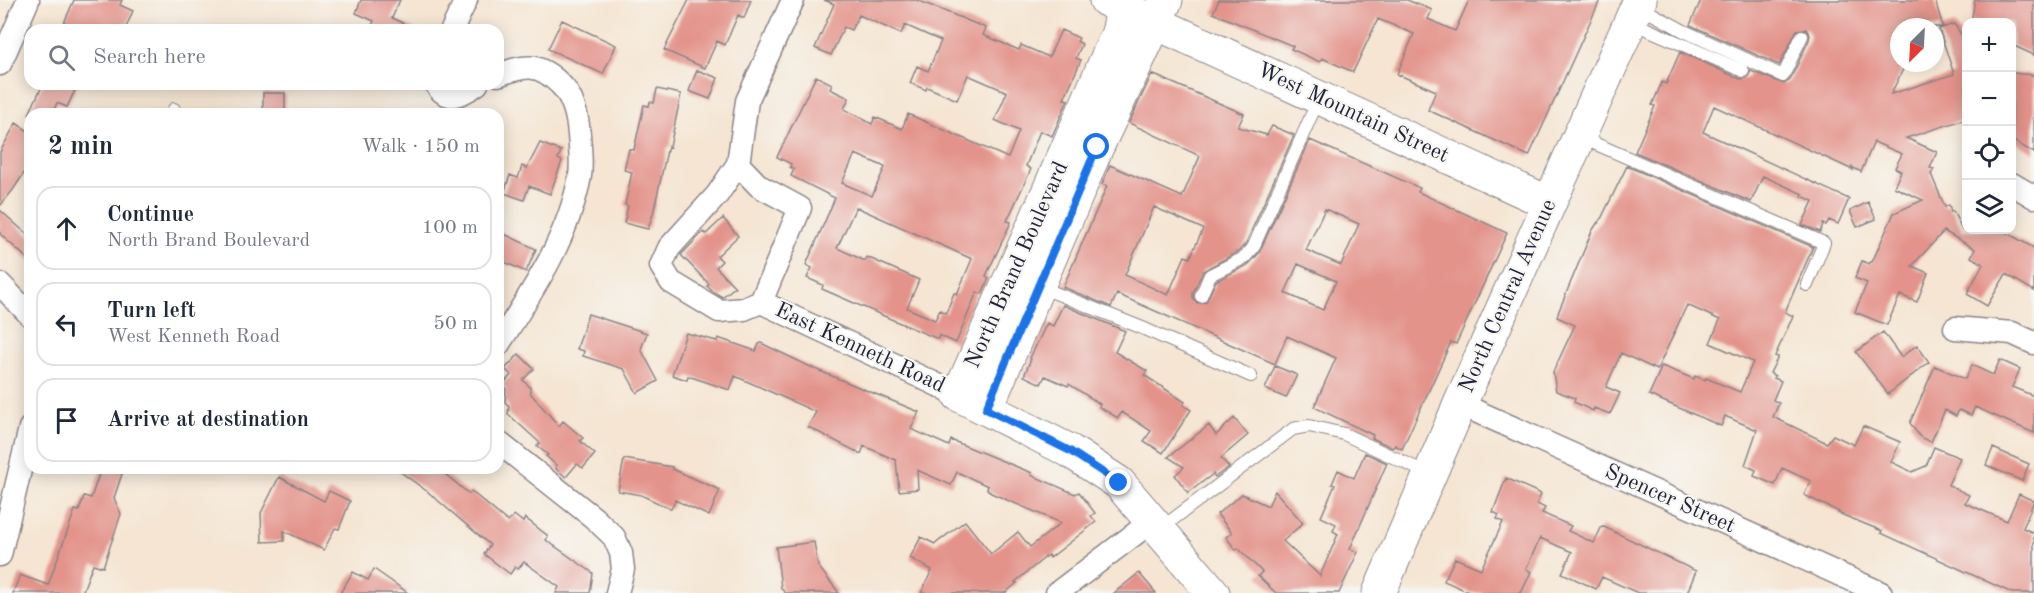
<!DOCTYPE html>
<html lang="en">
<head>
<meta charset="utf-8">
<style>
  :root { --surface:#fff; --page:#f2f2f3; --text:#1f2937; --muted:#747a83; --line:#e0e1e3 }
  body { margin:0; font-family:"Old Standard TT",serif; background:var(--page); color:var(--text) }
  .controls { position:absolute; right:18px; top:18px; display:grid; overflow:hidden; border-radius:12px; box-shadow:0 3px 15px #0003 }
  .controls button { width:54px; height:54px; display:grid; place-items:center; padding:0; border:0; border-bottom:2px solid var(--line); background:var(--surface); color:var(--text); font:30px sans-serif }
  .compass { position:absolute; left:1890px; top:18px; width:54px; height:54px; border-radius:50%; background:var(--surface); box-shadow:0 3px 15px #0003; rotate:204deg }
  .stop { position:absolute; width:18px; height:18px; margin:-14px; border:4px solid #1a73e8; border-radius:50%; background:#fff }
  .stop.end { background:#1a73e8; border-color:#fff; box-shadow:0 2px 6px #0008 }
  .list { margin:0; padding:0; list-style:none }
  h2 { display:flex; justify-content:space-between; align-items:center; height:78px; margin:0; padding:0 24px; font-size:26px }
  h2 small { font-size:20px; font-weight:400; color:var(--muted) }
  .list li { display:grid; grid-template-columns:39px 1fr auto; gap:18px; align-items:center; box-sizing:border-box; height:84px; margin:0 12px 12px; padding:0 12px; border:2px solid var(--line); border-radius:18px }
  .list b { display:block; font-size:22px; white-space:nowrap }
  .list p { margin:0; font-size:20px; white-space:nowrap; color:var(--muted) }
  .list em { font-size:20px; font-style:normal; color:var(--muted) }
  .icon { flex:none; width:33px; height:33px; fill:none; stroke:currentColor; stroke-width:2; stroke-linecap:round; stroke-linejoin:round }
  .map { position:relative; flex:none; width:2034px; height:593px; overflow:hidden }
  .search { position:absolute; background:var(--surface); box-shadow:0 3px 15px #0003; left:24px; top:24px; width:480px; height:66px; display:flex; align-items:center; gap:15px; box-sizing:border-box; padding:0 21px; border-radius:18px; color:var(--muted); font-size:22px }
  .panel { position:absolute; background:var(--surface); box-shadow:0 3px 15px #0003; left:24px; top:108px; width:480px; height:366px; border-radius:18px }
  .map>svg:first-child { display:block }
  .building { fill:#e3938a; fill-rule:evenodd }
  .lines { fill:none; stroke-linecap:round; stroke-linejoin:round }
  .lane-casing { stroke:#8c8486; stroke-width:14 }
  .street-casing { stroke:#8c8486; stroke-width:25 }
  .secondary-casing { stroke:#8c8486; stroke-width:35 }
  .lane { stroke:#fff; stroke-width:12 }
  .street { stroke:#fff; stroke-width:22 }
  .secondary { stroke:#fff; stroke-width:33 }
  .route { stroke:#1a73e8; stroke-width:8 }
  .labels { text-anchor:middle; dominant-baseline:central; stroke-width:4.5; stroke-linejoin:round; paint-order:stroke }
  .street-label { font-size:22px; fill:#22223b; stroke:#f6f6f2 }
</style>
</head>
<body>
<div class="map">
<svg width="2034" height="593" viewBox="0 0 2034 593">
  <rect width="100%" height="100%" fill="#f6f6f2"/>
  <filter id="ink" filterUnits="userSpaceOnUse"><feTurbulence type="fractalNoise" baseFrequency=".0167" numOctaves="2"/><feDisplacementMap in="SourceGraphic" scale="12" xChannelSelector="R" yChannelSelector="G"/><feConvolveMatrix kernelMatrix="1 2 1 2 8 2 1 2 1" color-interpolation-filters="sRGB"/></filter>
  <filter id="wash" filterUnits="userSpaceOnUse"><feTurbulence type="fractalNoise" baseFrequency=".008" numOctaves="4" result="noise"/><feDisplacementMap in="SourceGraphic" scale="24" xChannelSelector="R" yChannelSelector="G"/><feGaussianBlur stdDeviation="1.35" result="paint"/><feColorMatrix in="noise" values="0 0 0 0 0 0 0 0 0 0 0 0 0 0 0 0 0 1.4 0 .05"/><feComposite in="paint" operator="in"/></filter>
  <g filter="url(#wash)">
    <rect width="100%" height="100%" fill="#f5e5d2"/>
    <g id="blocks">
      <path class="building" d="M74,0H122L120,5L133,11L125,30H61Z
        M361,0H400L392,18L417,30H370L374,21L356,13Z
        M689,0H751L744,18L738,15L725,45L717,41L705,68L664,50Z
        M824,0H917L986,28L983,35L1019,50L1021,45L1049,57L1061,30L1079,38L1077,41L1082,44L1076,58L1081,60L1064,99L1068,100L1052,136L1040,131L1026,166L1031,169L1007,221L1011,222L986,276L989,278L982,294L977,292L956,343L939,335L938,339L900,323L822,289L823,285L807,278L812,268L806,265L835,198L791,176L794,169L790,167L791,164L777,157L816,76L832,84L830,89L849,98L844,109L872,124L875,117L902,129L908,114L1008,158L1019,131L995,120L1007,92L968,75L957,100L927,87L926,90L910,83L917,66L928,71L941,41L905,25L901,34L859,15L851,30L844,27L831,55L815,48L834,4ZM855,154L885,167L872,196L842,183ZM856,207L972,259L957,294L954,293L946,313L940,310L935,320L907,308L919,280L867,257L865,261L837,248Z
        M1219,0H1407L1432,10L1428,19L1455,31L1469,0H1600L1529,156L1428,110L1436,91L1397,74L1414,34L1378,19L1353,72L1322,58L1320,62L1291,49L1293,46L1213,13Z
        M1701,0H1935L1943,27H1899V63H1906L1891,94L1954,74L1939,29L1954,24L1966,41V119L1906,138L1937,152L1930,168L1934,169L1931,174L1945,207L1949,205L1951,212L1953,211L1962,230H2002L2034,248V291L2006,274L1987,306L1967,294L1983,264L1971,257L1975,249L1944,231L1912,266L1928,273L1917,302L1900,295L1887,325L1855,312L1867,283L1855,278L1862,261L1869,264L1870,262H1872L1894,213L1923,200L1894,187L1901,171L1895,168L1902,154L1874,142L1861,172L1852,167L1853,170L1714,106L1703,132L1849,199L1838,224L1829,220L1826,225L1823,224L1820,232L1802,225L1813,201L1802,196L1803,194L1763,176L1751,202L1635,152L1655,106L1652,105L1662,82L1666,84L1680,52L1740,79L1747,78L1751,71L1784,84L1790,80L1809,40L1810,35L1806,29L1797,30L1779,65L1690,25Z
        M1975,0H2034V55L2012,45V22H1971Z
        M562,20L616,45L603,74L548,49Z
        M697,70L718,78L710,99L689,91Z
        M2012,73L2034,75V153L2012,140Z
        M1152,74L1244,114L1238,127L1267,135L1272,126L1294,135L1246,243L1239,251L1203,271L1193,293V298L1197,303L1206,302L1216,281L1248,265L1259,253L1310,140L1420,188L1418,192L1507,233L1456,344L1451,342L1402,449L1395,445L1393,448L1372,438L1373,435L1314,407L1336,358L1287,336L1275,364L1117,294L1111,307L1063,287L1107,186L1102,184L1110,165L1182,197L1200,156L1129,123ZM1154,207L1203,229L1190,258L1185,256L1168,295L1125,275ZM1325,209L1359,224L1341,265L1306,250ZM1298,264L1336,281L1323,310L1285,293Z
        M43,84H78L67,107L57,103L52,114H29Z
        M657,89L681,94L670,147L668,146L653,214L648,229L624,223L628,206L625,205L632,172L624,170L629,149L634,150L644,105L649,106L650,102L654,103Z
        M263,93H285V113H263Z
        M16,123L30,132V164L13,190L0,206V152Z
        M540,143L561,151L558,159L562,161L550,194L529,186L524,200L504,193L510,175L518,178L522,166L527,168Z
        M1627,166L1813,247L1785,312L1793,316L1775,356L1778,357L1770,373L1775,376L1774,378L1781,381L1773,400L1779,403L1773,417L1827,443L1833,435L1854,445L1863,426L1900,442L1891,462L1912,472L1926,466L1934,447L1960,458L1948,485L1969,495L1965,503L2007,521L2019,494L2034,501L2023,528L2034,533V593H2012L1881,533L1882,531L1838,513L1839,512L1804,495L1811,481L1782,468L1775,485L1754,476L1756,470L1745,465L1757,430L1725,416L1721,426L1649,395L1662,366L1694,379L1695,376L1705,380L1706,378L1740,392L1753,362L1710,343L1720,320L1687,305L1657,370L1621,353L1606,387L1620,393L1610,414L1594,408L1593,411L1574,402L1575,398L1556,391L1553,372L1575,325L1557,317L1558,313L1592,231L1598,222L1599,223Z
        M1868,202L1876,219L1857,227L1850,211Z
        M0,210L30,237V261L0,234Z
        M723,218L738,236L717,256L722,261L716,267L735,287L722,297L712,291L707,286L709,284L681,255L703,232L706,234Z
        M498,231L536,249L526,272L498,259Z
        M1063,305L1125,331L1115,352L1147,371L1144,375L1185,402L1183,405L1191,410L1163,453L1144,441L1151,431L1122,412L1118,418L1099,407L1100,404L1069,384L1068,386L1045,376L1041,384L1024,376L1031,359L1030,358L1047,323L1053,326Z
        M588,314L647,333L641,349L658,381L637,393L624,369L583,356L584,351L577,349Z
        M1883,332L1901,357L1917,345L1929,362L1888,394L1856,352Z
        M686,333L717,341L718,338L756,351L759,344L761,343L815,369L919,412L911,429L949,446L951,440L1032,473L1031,475L1075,494L1079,492L1095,513L1091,516L1096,522L1050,558L1048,555L1015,582L1017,583L1005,593H921L932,570L910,558L921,537L935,544L965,521L991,554L1018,532L1030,547L1061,523L991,493L987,489L988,486L957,472L951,485L917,470L918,489L899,491L896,460L864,446L861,454L808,427L816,412L735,376L730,390L688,376L687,380L672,375Z
        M519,354L534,369L523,380L530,387L531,394L559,426L563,421L583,438L580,441L595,454L583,468L577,464L566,477L556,469V465L546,456L548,455L537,446L540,443L508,414L509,406L505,402L506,389L502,385L511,375L505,369Z
        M2000,360L2020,369L2012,387L2034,396V433L1975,407L1971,415L1959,410L1956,416L1945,410L1931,442L1920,437L1910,423L1935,366L1965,379L1972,365L1993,375Z
        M1275,366L1297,375L1286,398L1265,389Z
        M1234,418L1248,435L1221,458L1229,467L1215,477L1213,474L1188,493L1175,475L1184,467L1168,457L1209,425L1216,435Z
        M1993,448L2029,464L2022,481L1986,465Z
        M1365,453L1387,463L1350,549L1358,552L1339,593H1276L1258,576L1262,572L1238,548L1236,550L1226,537L1232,533L1217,514L1242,494L1268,506L1275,491L1303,523L1283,541L1320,576L1338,534L1333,531L1336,524L1321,517L1335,485L1332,484L1338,470L1354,478Z
        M624,459L672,467V469L720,490L709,516L675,500L671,509L641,495L618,491Z
        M101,468H124L114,498L121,514L103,567L93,564L82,593H13L20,575L48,585L75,510L79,511L84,496L91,498Z
        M395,468H438L469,494L471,491L508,522L514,515L523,522L525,518L548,536L546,540L593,573L590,593H556L559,587L524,562L518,569L515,567L510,574L484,554L490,545L428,492Z
        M279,477L324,501L329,491L350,501L339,529L335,528L324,550L284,531V541L262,542L261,513Z
        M1506,478L1541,494L1537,504L1545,508L1542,513L1571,526L1568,531L1594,543L1602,526L1696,571L1687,593H1638L1602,577L1596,589L1562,573L1572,552L1540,538L1526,569L1531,572L1521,593H1471L1444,581L1455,558L1481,569L1503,522L1497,519L1499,515L1493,512Z
        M814,542L818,566L839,593H785L781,588L776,547Z
        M374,569L408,593H340L353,572L368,580Z
        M1139,573L1156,593H1114Z"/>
    </g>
  </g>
  <g filter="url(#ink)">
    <use href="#blocks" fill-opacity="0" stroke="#8c8486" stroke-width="1.5"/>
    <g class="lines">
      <g class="lane-casing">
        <path id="lane" d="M1638,6L1684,31L1783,76L1802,36
          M1631,22L1743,71
          M174,114V109
          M1580,137L1824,243L1807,285
          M1038,286L1140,327L1251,376
          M1201,296L1210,275L1244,258L1253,248L1319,98
          M1160,529L1293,429L1309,426L1344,434L1429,474"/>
      </g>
      <g class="street-casing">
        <path id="street" d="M452,30L466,0
          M0,64L28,0
          M498,75C525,65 538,62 560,84C573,96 578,118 579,135C580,148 582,163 580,176C568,239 532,292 498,345
          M436,84C447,103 463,94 477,84
          M738,164L759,186L800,208L761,302
          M2012,184L2034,197
          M0,284L30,315
          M761,302L744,309L719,311L671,282L661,266L669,248L717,195L738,164L747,101L793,0
          M761,302L959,395
          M1955,328L2012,333L2034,343
          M1460,404L1881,593
          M498,442L594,518L614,537L621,553L623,569L617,593
          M0,555L30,428
          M1057,593L1152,521"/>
      </g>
      <g class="secondary-casing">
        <path id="secondary" d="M1106,0L1549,203
          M1125,0L1118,33L959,395L1070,451L1119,483L1213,593
          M986,409L1097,147L1166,0
          M1379,593L1460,404L1640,0"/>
      </g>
      <use href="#lane" class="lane"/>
      <use href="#street" class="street"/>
      <use href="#secondary" class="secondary"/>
    </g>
  </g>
  <g class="lines" filter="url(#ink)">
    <path class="route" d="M1097,147L986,409L1070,451L1119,483"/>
  </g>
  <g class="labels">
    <g class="street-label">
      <text transform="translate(1353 113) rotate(25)">West Mountain Street</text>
      <text transform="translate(1017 265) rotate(-66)">North Brand Boulevard</text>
      <text transform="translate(1508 296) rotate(-66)">North Central Avenue</text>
      <text transform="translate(860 348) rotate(25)">East Kenneth Road</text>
      <text transform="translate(1670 499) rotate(24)">Spencer Street</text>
    </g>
  </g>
</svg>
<div class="controls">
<button>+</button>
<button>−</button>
<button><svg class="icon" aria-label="locate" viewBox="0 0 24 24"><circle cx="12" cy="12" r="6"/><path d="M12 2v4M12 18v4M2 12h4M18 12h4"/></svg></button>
<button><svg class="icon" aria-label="layers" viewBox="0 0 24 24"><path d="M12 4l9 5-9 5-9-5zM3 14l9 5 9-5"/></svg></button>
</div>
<svg class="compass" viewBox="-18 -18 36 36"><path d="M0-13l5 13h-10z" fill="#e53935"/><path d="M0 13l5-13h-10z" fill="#747a83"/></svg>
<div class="stop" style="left:1097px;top:147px"></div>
<div class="stop end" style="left:1119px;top:483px"></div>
<div class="search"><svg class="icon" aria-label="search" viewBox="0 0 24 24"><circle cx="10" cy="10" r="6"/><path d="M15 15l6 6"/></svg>Search here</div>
<section class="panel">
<h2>2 min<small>Walk · 150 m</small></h2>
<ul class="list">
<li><svg class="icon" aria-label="ahead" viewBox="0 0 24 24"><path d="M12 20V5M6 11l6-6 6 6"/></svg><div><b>Continue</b><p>North Brand Boulevard</p></div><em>100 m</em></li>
<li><svg class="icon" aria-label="left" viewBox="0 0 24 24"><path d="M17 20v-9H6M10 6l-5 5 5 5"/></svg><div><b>Turn left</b><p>West Kenneth Road</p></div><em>50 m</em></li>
<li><svg class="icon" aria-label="arrive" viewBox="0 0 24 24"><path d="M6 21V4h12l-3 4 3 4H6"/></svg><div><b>Arrive at destination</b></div></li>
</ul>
</section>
</div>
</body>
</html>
